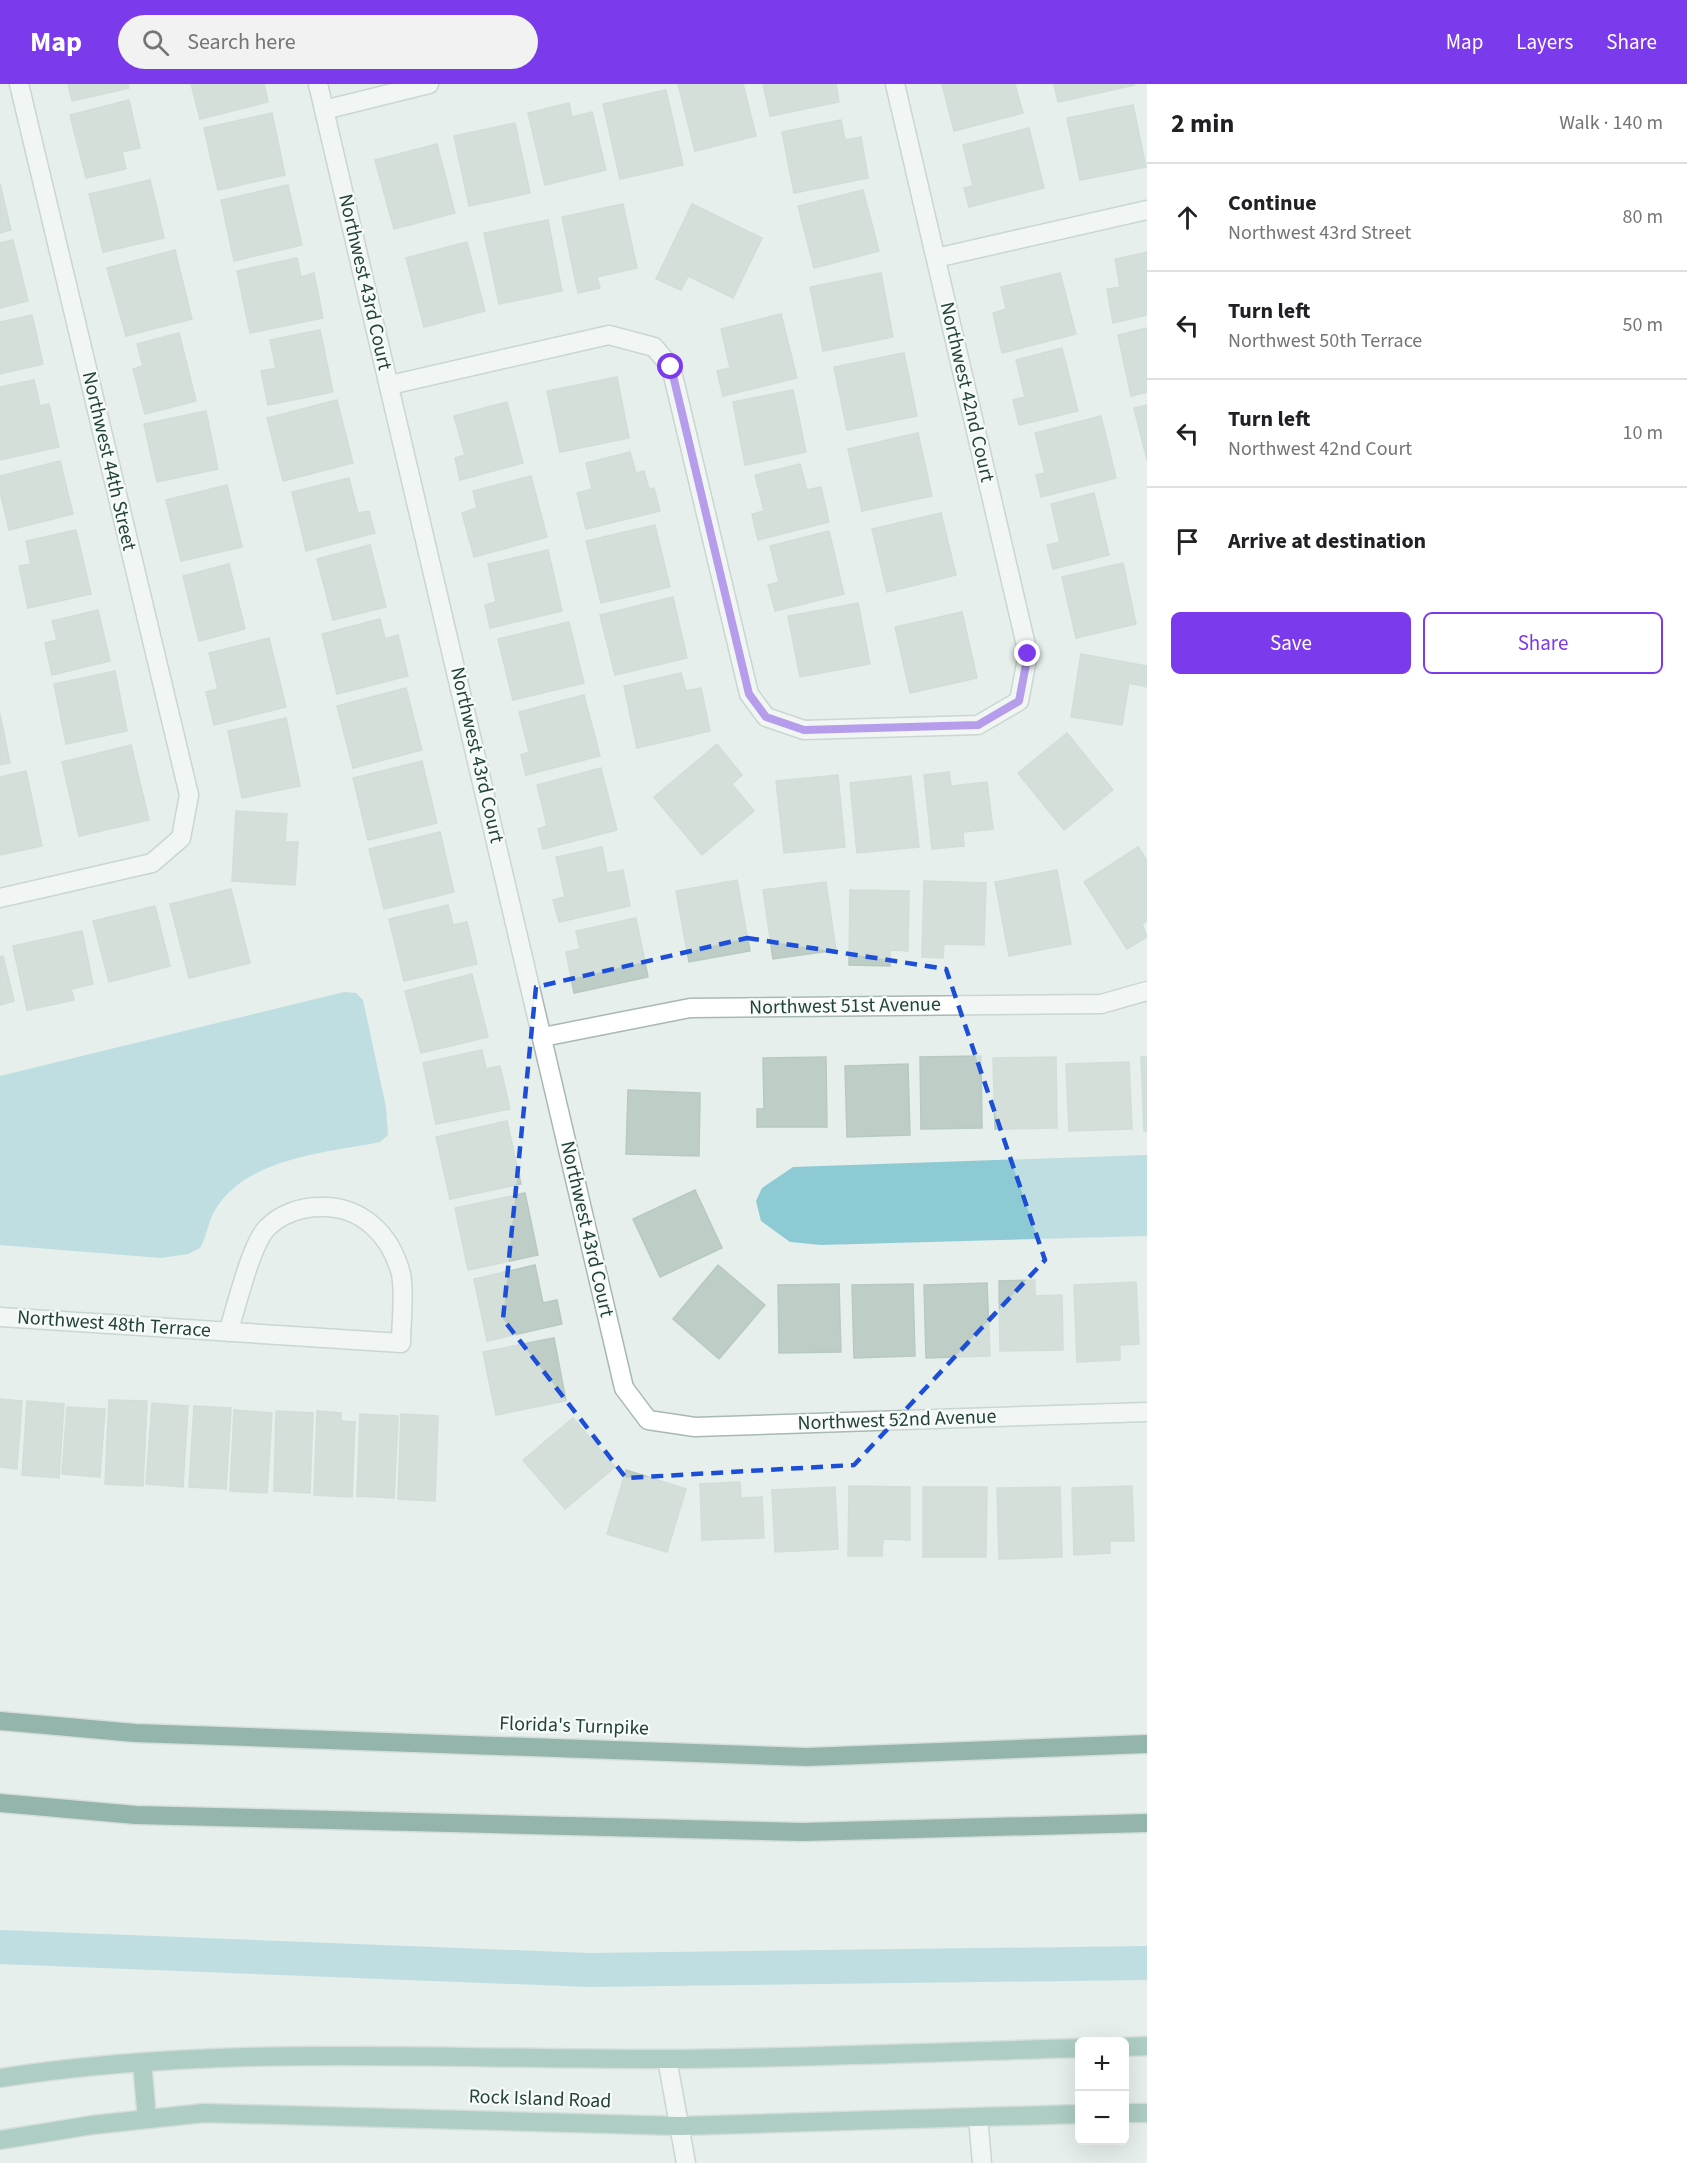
<!DOCTYPE html>
<html lang="en">
<head>
<meta charset="utf-8">
<style>
  :root { --surface:#fff; --page:#f2f2f2; --text:#202124; --muted:#757577; --line:#e0e0e0; --accent:#7c3aed }
  body { margin:0; font-family:"Source Sans 3",sans-serif; background:var(--page); color:var(--text) }
  .controls { position:absolute; right:18px; bottom:18px; display:grid; overflow:hidden; border-radius:9px; box-shadow:0 6px 24px #0002 }
  .controls button { width:54px; height:54px; display:grid; place-items:center; padding:0; border:0; border-bottom:2px solid var(--line); background:var(--surface); color:var(--text); font:30px sans-serif }
  .stop { position:absolute; width:18px; height:18px; margin:-14px; border:4px solid #7c3aed; border-radius:50%; background:#fff }
  .stop.end { background:#7c3aed; border-color:#fff; box-shadow:0 2px 6px #0008 }
  .list { margin:0; padding:0; list-style:none }
  h2 { display:flex; justify-content:space-between; align-items:center; height:78px; margin:0; padding:0 24px; font-size:26px }
  h2 small { font-size:20px; font-weight:400; color:var(--muted) }
  .list li { display:grid; grid-template-columns:39px 1fr auto; gap:18px; align-items:center; box-sizing:border-box; height:108px; padding:0 24px; border-top:2px solid var(--line) }
  .list b { display:block; font-size:22px; white-space:nowrap }
  .list p { margin:0; font-size:20px; white-space:nowrap; color:var(--muted) }
  .list em { font-size:20px; font-style:normal; color:var(--muted) }
  .actions { display:flex; gap:12px; padding:18px 24px }
  .actions a { flex:1; padding:14px 0; border:2px solid var(--accent); border-radius:9px; text-align:center; font-size:21px; color:var(--accent) }
  .actions .main { background:var(--accent); color:#fff }
  .icon { flex:none; width:33px; height:33px; fill:none; stroke:currentColor; stroke-width:2; stroke-linecap:round; stroke-linejoin:round }
  .map { position:relative; flex:none; width:1147px; height:2079px; overflow:hidden }
  header { display:flex; align-items:center; gap:36px; box-sizing:border-box; height:84px; padding:0 30px; background:var(--accent); color:#fff }
  header strong { font-size:28px }
  nav { display:flex; gap:33px; margin-inline-start:auto; font-size:21px }
  .search { width:420px; height:54px; background:var(--page); display:flex; align-items:center; gap:15px; box-sizing:border-box; padding:0 21px; border-radius:33px; color:var(--muted); font-size:22px }
  main { display:flex }
  aside { flex:1; background:var(--surface) }
  .map>svg:first-child { display:block }
  .water { fill:#8ecad4 }
  .lines { fill:none; stroke-linecap:round; stroke-linejoin:round }
  .canal { stroke:#8ecad4; stroke-width:34 }
  .building { fill:#becdc6; stroke:#b8c9c1; stroke-width:1.5 }
  .minor-casing { stroke:#a8b8b2; stroke-width:21 }
  .major-casing { stroke:#c2cac8; stroke-width:21 }
  .highway-casing { stroke:#c2cac8; stroke-width:21 }
  .minor { stroke:#fff; stroke-width:18 }
  .major { stroke:#6aa595; stroke-width:18 }
  .highway { stroke:#2f6f60; stroke-width:18 }
  .route { stroke:#7c3aed; stroke-width:8 }
  .marked { fill:none; stroke:#1d4ed8; stroke-width:4.5; stroke-dasharray:12 8; stroke-linejoin:round }
  .labels { text-anchor:middle; dominant-baseline:central; stroke-width:4.5; stroke-linejoin:round; paint-order:stroke }
  .street-label { font-size:20px; fill:#244239; stroke:#f7fbf9 }
</style>
</head>
<body>
<header>
<strong>Map</strong>
<div class="search"><svg class="icon" aria-label="search" viewBox="0 0 24 24"><circle cx="10" cy="10" r="6"/><path d="M15 15l6 6"/></svg>Search here</div>
<nav><a>Map</a><a>Layers</a><a>Share</a></nav>
</header>
<main>
<div class="map">
<svg width="1147" height="2079" viewBox="0 0 1147 2079">
  <rect width="100%" height="100%" fill="#e6efeb"/>
  <path class="water" d="M344,908L356,909L363,916L386,1023L388,1051L380,1058C326,1069 247,1073 215,1126C208,1138 207,1152 200,1164L188,1170L161,1174L0,1161V992Z
    M1147,1071V1152L821,1161L790,1158L761,1137L756,1117L762,1104L793,1083Z"/>
  <g class="lines">
    <path class="canal" d="M0,1863L589,1886L1147,1879"/>
  </g>
  <path class="building" d="M68,0H128L129,4L72,17Z
    M191,0H264L268,18L200,35Z
    M678,0H743L756,52L695,67Z
    M763,0H836L839,18L770,32Z
    M942,0H1015L1023,29L954,47Z
    M1054,0H1133L1134,1L1058,18Z
    M666,6L683,81L620,95L603,20Z
    M129,16L140,64L122,68L126,85L86,94L70,31Z
    M569,19L572,33L592,28L606,86L545,101L528,29Z
    M1133,21L1146,83L1080,96L1067,34Z
    M272,29L285,91L218,106L204,44Z
    M841,36L845,56L861,53L868,94L794,109L782,48Z
    M515,39L530,109L469,122L454,52Z
    M1029,44L1044,104L969,123L964,104L973,102L963,61Z
    M437,60L455,129L394,145L375,76Z
    M150,96L164,154L103,168L89,110Z
    M0,100L11,146L0,149Z
    M288,101L302,161L234,177L221,116Z
    M863,106L879,167L814,184L798,122Z
    M623,120L637,184L597,193L600,204L578,209L562,133Z
    M692,120L762,154L733,214L688,192L681,206L656,195Z
    M548,136L562,207L499,220L484,149Z
    M13,156L28,217L0,224V159Z
    M467,158L485,227L424,243L406,174Z
    M175,166L192,235L126,252L107,184Z
    M1147,168V231L1113,239L1107,205L1120,203L1115,175Z
    M297,174L301,193L314,189L323,234L250,249L237,187Z
    M881,189L893,253L823,267L810,203Z
    M1060,189L1076,250L1002,269L993,229L1006,225L1001,203Z
    M781,230L797,294L723,312L717,287L730,284L721,245Z
    M32,231L43,280L0,290V238Z
    M1147,244V308L1131,312L1118,251Z
    M320,246L333,308L268,321L261,287L276,284L270,256Z
    M179,249L196,317L145,330L133,285L143,282L137,260Z
    M1062,264L1078,327L1019,341L1013,316L1025,313L1016,276Z
    M904,269L917,332L847,346L834,283Z
    M617,293L629,354L560,368L547,307Z
    M34,296L40,322L49,320L59,363L0,376V303Z
    M793,306L806,368L745,381L733,318Z
    M337,316L353,379L283,397L267,334Z
    M507,318L523,379L460,396L455,374L465,371L454,332Z
    M1147,321V376L1134,324Z
    M206,327L218,385L157,398L144,340Z
    M1101,332L1116,394L1041,413L1036,391L1045,389L1035,349Z
    M918,349L932,412L862,427L848,365Z
    M630,368L636,389L644,387L649,405L654,404L660,427L586,445L577,409L592,405L586,379Z
    M60,377L73,430L9,446L0,408V392Z
    M800,380L807,406L821,403L829,438L758,456L752,430L764,427L755,391Z
    M531,392L547,453L474,473L462,429L477,424L473,407Z
    M349,394L358,429L369,427L375,449L306,467L292,408Z
    M227,401L242,463L181,477L166,416Z
    M1094,409L1109,471L1053,485L1047,461L1060,458L1051,420Z
    M941,429L956,491L887,508L872,445Z
    M655,441L670,503L601,519L586,457Z
    M76,446L91,510L28,524L19,482L31,480L26,457Z
    M829,447L844,510L775,527L768,501L779,498L770,462Z
    M370,461L386,523L333,536L317,475Z
    M548,466L562,527L490,544L485,521L496,518L488,480Z
    M1123,479L1136,540L1076,554L1062,493Z
    M229,480L245,545L199,557L183,492Z
    M673,513L687,574L615,591L600,531Z
    M858,519L870,580L800,593L788,532Z
    M98,526L110,577L52,591L45,559L57,556L52,537Z
    M962,528L977,594L910,609L895,543Z
    M380,535L385,555L398,551L408,592L337,610L322,550Z
    M569,538L584,599L513,616L498,555Z
    M269,554L286,623L214,641L206,608L218,605L209,569Z
    M1081,570L1147,582V603L1129,599L1122,641L1071,633Z
    M115,587L127,647L66,660L54,600Z
    M681,589L686,607L701,604L710,647L637,664L624,602Z
    M406,604L422,666L353,684L337,622Z
    M584,611L600,672L526,691L521,671L529,668L519,628Z
    M0,630L10,679L0,681Z
    M286,634L300,702L242,714L228,647Z
    M1067,649L1113,706L1064,746L1018,689Z
    M717,660L742,691L732,700L754,727L702,771L654,713Z
    M131,661L149,736L79,752L62,678Z
    M422,677L437,739L368,756L353,694Z
    M601,684L617,746L543,765L538,745L547,742L537,701Z
    M26,687L42,762L0,771V693Z
    M949,688L951,702L987,698L993,745L963,748L964,762L932,765L924,691Z
    M838,691L845,763L784,769L776,697Z
    M911,692L919,763L857,769L850,699Z
    M236,727L287,730L285,758H298L295,801L232,797Z
    M440,748L454,808L384,825L369,765Z
    M602,763L607,789L623,786L630,822L559,838L553,816L565,813L556,773Z
    M1138,763L1147,776V837L1142,840L1147,853L1127,865L1084,798Z
    M1057,786L1071,860L1009,872L995,798Z
    M737,796L750,867L689,878L676,807Z
    M924,797L986,799L984,861L944,860L943,874L922,873Z
    M826,798L836,866L773,875L763,806Z
    M231,805L250,879L189,894L170,820Z
    M850,806L909,807L908,867L890,866V882L849,881Z
    M448,821L453,841L467,838L477,880L404,897L389,835Z
    M155,822L170,882L109,898L93,837Z
    M636,834L648,893L574,909L566,868L580,865L576,847Z
    M82,847L93,900L71,905L74,916L27,926L13,862Z
    M3,872L14,917L0,921V873Z
    M472,890L488,953L421,969L405,907Z
    M482,966L486,985L500,982L510,1025L436,1040L423,979Z
    M981,972L982,1044L921,1045L920,973Z
    M826,973L827,1043H757V1025H764L763,974Z
    M1056,973L1057,1044L995,1045L993,974Z
    M1141,973H1147V1047H1144Z
    M1129,978L1132,1045L1069,1047L1066,980Z
    M908,980L910,1051L847,1053L845,982Z
    M628,1006L700,1009L699,1072L626,1070Z
    M507,1037L521,1100L450,1115L436,1053Z
    M695,1106L722,1164L660,1193L633,1135Z
    M525,1109L538,1171L468,1186L455,1124Z
    M535,1181L543,1219L557,1216L562,1240L487,1257L474,1195Z
    M718,1181L765,1221L719,1275L673,1235Z
    M1035,1196V1212L1062,1211L1063,1266L1000,1267L999,1197Z
    M1136,1198L1139,1260L1120,1261V1276L1077,1278L1074,1201Z
    M987,1199L990,1272L926,1274L924,1201Z
    M839,1200L841,1268L779,1269L778,1201Z
    M913,1200L915,1272L854,1274L852,1201Z
    M554,1254L566,1317L496,1331L483,1268Z
    M0,1315L22,1317L17,1385L0,1383Z
    M109,1316L147,1317L143,1402L105,1400Z
    M27,1317L64,1320L59,1394L22,1391Z
    M152,1319L188,1322L183,1403L146,1400Z
    M194,1322L231,1324L226,1405L189,1403Z
    M67,1323L105,1325L100,1393L62,1390Z
    M234,1326L272,1329L267,1409L230,1407Z
    M276,1327L313,1329L310,1409L274,1407Z
    M317,1327L341,1329V1337L355,1338L352,1413L314,1411Z
    M360,1330L398,1332L394,1414L357,1412Z
    M401,1330L438,1332L435,1417L398,1415Z
    M573,1334L615,1383L565,1425L523,1376Z
    M626,1386L686,1405L667,1468L607,1450Z
    M740,1398L741,1414L762,1413L764,1454L702,1456L700,1400Z
    M849,1402L910,1403V1456L883,1455L882,1472H848Z
    M1132,1402L1134,1457H1110V1469L1074,1471L1072,1404Z
    M835,1403L838,1465L775,1468L772,1406Z
    M923,1403H987L986,1473H923Z
    M1060,1403L1062,1473L999,1475L997,1404Z"/>
  <g class="lines">
    <g class="minor-casing">
      <path id="minor" d="M318,0L624,1304L648,1336L695,1343L1147,1328
        M324,26L429,0
        M936,174L1147,126
        M390,301L609,251L654,263L671,283L749,610L766,633L804,646L978,641L1019,617L1028,570L895,0
        M0,814L152,779L181,754L189,711L19,0
        M543,953L690,924L1101,920L1147,907
        M0,1233L401,1259C401,1238 405,1211 401,1190C391,1151 361,1121 320,1123C301,1123 280,1130 266,1145C250,1163 237,1222 228,1248
        M667,1975L686,2079
        M978,2033L982,2079"/>
    </g>
    <g class="major-casing">
      <path id="major" d="M1124,1963L1147,1962
        M142,1978L147,2035
        M0,1994C221,1959 444,1976 667,1975C804,1974 942,1968 1080,1964
        M1124,2029H1147
        M0,2056L92,2041L204,2029L680,2042L1080,2030"/>
    </g>
    <g class="highway-casing">
      <path id="highway" d="M0,1637L135,1649L807,1673L1147,1660
        M0,1719L136,1731L802,1748L1147,1739"/>
    </g>
    <use href="#minor" class="minor"/>
    <use href="#major" class="major"/>
    <use href="#highway" class="highway"/>
  </g>
  <g class="lines">
    <path class="route" d="M671,283L749,610L766,633L804,646L978,641L1019,617L1028,570"/>
  </g>
  <path d="M0 0H1147V2079H0ZM747,854L946,885L1045,1176L854,1381L626,1394L503,1235L536,903Z" fill="#e6efeb" fill-opacity=".55" fill-rule="evenodd"/>
  <path class="marked" d="M747,854L946,885L1045,1176L854,1381L626,1394L503,1235L536,903Z"/>
  <g class="labels">
    <g class="street-label">
      <text transform="translate(365 198) rotate(77)">Northwest 43rd Court</text>
      <text transform="translate(967 308) rotate(77)">Northwest 42nd Court</text>
      <text transform="translate(109 377) rotate(77)">Northwest 44th Street</text>
      <text transform="translate(477 671) rotate(77)">Northwest 43rd Court</text>
      <text transform="translate(845 922) rotate(-1)">Northwest 51st Avenue</text>
      <text transform="translate(587 1145) rotate(77)">Northwest 43rd Court</text>
      <text transform="translate(114 1240) rotate(4)">Northwest 48th Terrace</text>
      <text transform="translate(897 1336) rotate(-2)">Northwest 52nd Avenue</text>
      <text transform="translate(574 1642) rotate(2)">Florida's Turnpike</text>
      <text transform="translate(540 2015) rotate(2)">Rock Island Road</text>
    </g>
  </g>
</svg>
<div class="controls">
<button>+</button>
<button>−</button>
</div>
<div class="stop" style="left:671px;top:283px"></div>
<div class="stop end" style="left:1028px;top:570px"></div>
</div>
<aside>
<h2>2 min<small>Walk · 140 m</small></h2>
<ul class="list">
<li><svg class="icon" aria-label="ahead" viewBox="0 0 24 24"><path d="M12 20V5M6 11l6-6 6 6"/></svg><div><b>Continue</b><p>Northwest 43rd Street</p></div><em>80 m</em></li>
<li><svg class="icon" aria-label="left" viewBox="0 0 24 24"><path d="M17 20v-9H6M10 6l-5 5 5 5"/></svg><div><b>Turn left</b><p>Northwest 50th Terrace</p></div><em>50 m</em></li>
<li><svg class="icon" aria-label="left" viewBox="0 0 24 24"><path d="M17 20v-9H6M10 6l-5 5 5 5"/></svg><div><b>Turn left</b><p>Northwest 42nd Court</p></div><em>10 m</em></li>
<li><svg class="icon" aria-label="arrive" viewBox="0 0 24 24"><path d="M6 21V4h12l-3 4 3 4H6"/></svg><div><b>Arrive at destination</b></div></li>
</ul>
<div class="actions"><a class="main">Save</a><a>Share</a></div>
</aside>
</main>
</body>
</html>
